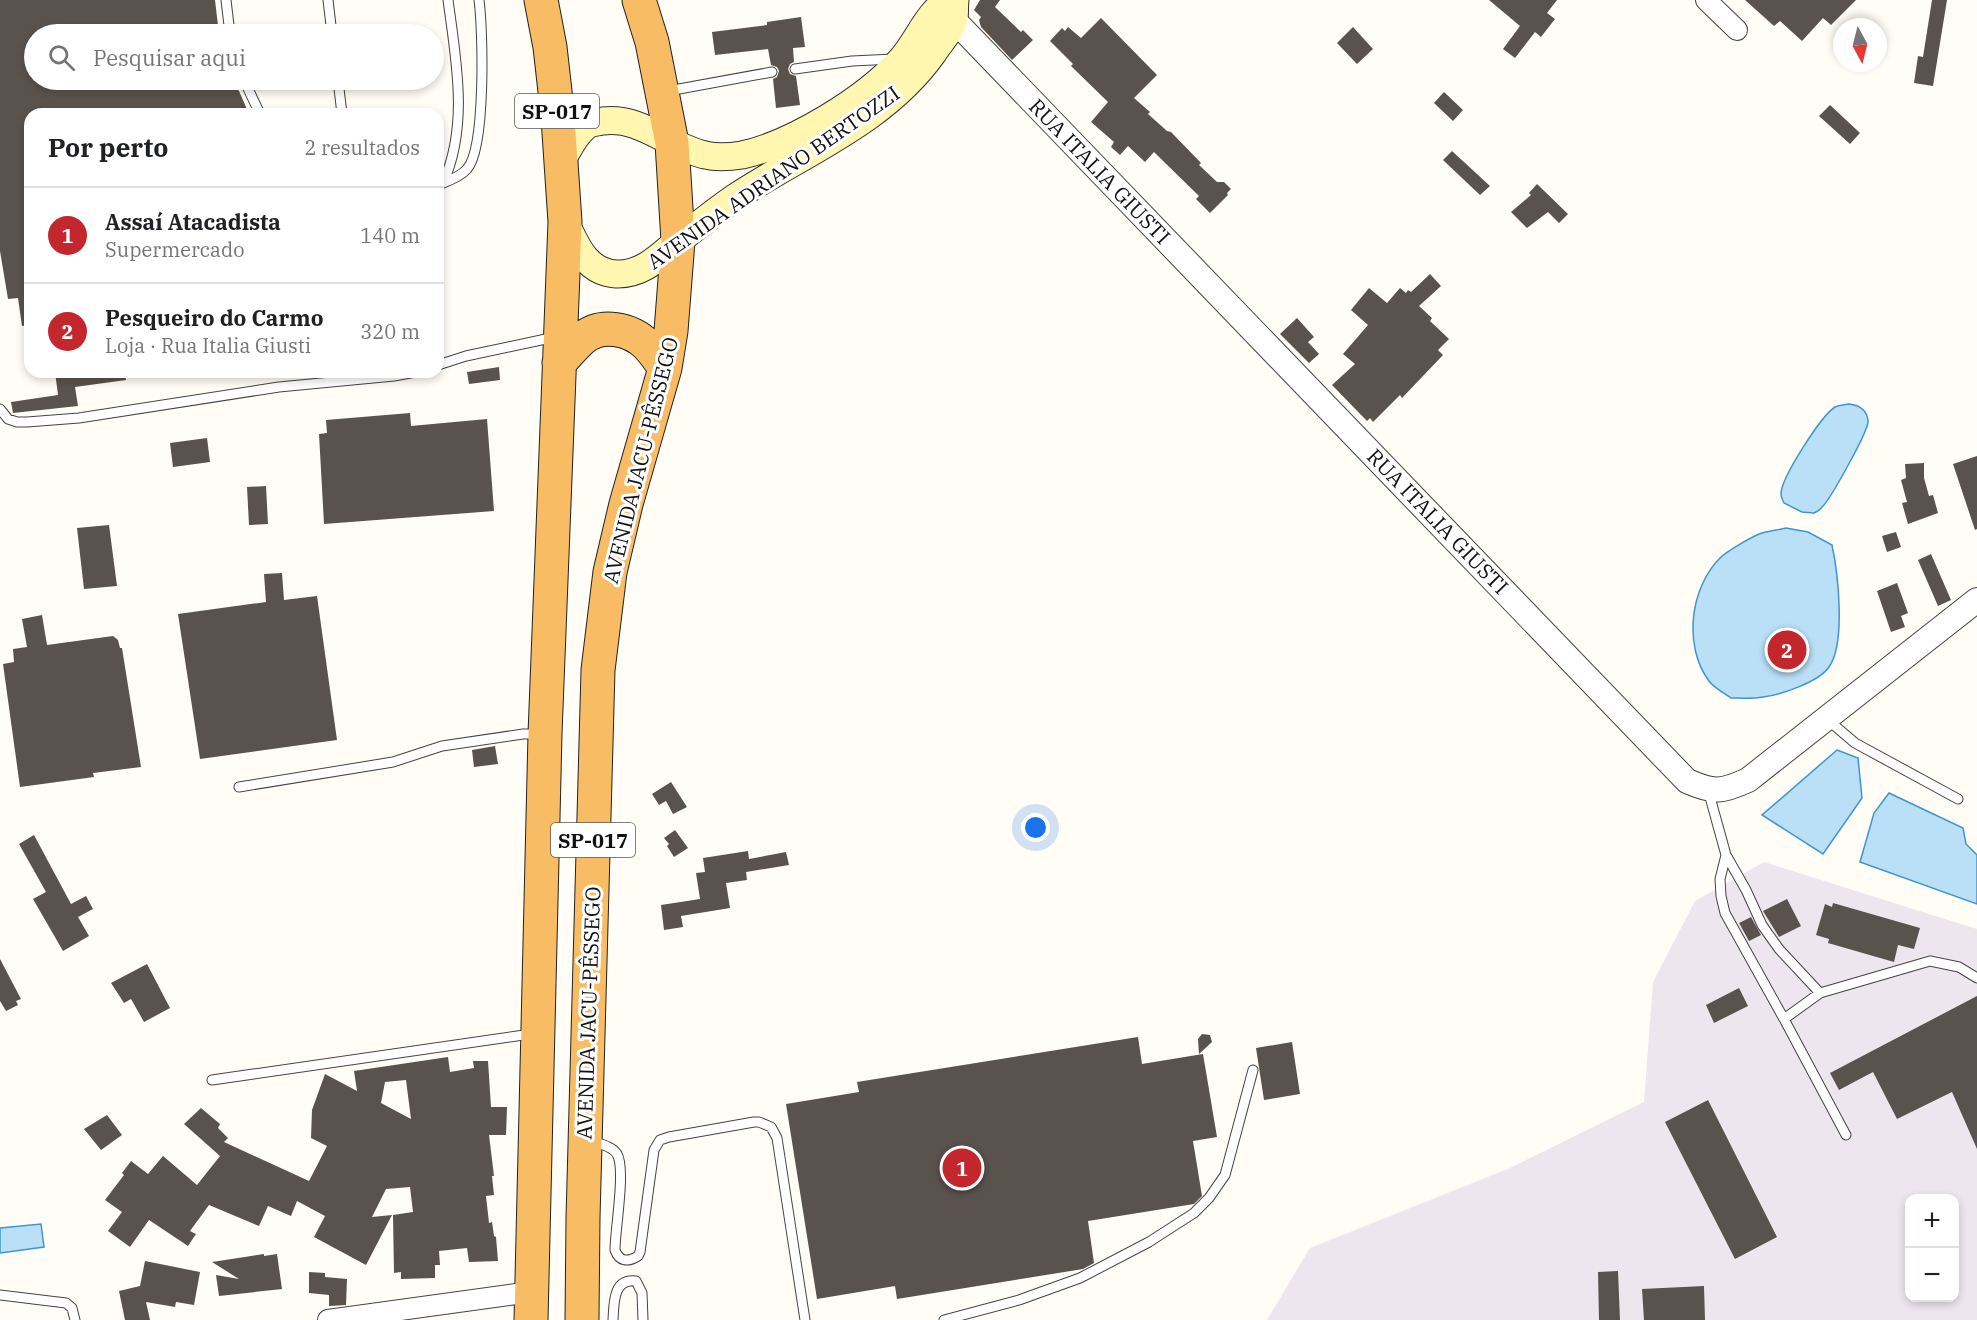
<!DOCTYPE html>
<html lang="pt">
<head>
<meta charset="utf-8">
<style>
  :root { --surface:#fff; --page:#f6f6f6; --text:#202124; --muted:#757577; --line:#e0e0e0; --accent:#c4262e }
  body { margin:0; font-family:"IBM Plex Serif",serif; background:var(--page); color:var(--text) }
  .controls { position:absolute; right:18px; bottom:18px; display:grid; overflow:hidden; border-radius:12px; box-shadow:0 3px 9px #0003 }
  .controls button { width:54px; height:54px; display:grid; place-items:center; padding:0; border:0; border-bottom:2px solid var(--line); background:var(--surface); color:var(--text); font:30px sans-serif }
  .compass { position:absolute; left:1833px; top:18px; width:54px; height:54px; border-radius:50%; background:var(--surface); box-shadow:0 3px 9px #0003; rotate:173deg }
  .you { position:absolute; left:1036px; top:828px; width:21px; height:21px; margin:-15px; border:4px solid #fff; border-radius:50%; background:#1a73e8; box-shadow:0 0 0 9px #1a73e833 }
  .badge { display:grid; place-items:center; width:39px; height:39px; border-radius:50%; background:var(--accent); color:#fff; font-size:20px; font-weight:700 }
  .pin { position:absolute; translate:-50% -50%; border:3px solid #fff; box-shadow:0 2px 6px #0006 }
  .list { margin:0; padding:0; list-style:none }
  h2 { display:flex; justify-content:space-between; align-items:center; height:78px; margin:0; padding:0 24px; font-size:26px }
  h2 small { font-size:20px; font-weight:400; color:var(--muted) }
  .list li { display:grid; grid-template-columns:39px 1fr auto; gap:18px; align-items:center; box-sizing:border-box; height:96px; padding:0 24px; border-top:2px solid var(--line) }
  .list b { display:block; font-size:22px; white-space:nowrap }
  .list p { margin:0; font-size:20px; white-space:nowrap; color:var(--muted) }
  .list em { font-size:20px; font-style:normal; color:var(--muted) }
  .icon { flex:none; width:33px; height:33px; fill:none; stroke:currentColor; stroke-width:2; stroke-linecap:round; stroke-linejoin:round }
  .map { position:relative; flex:none; width:1977px; height:1320px; overflow:hidden }
  .search { position:absolute; background:var(--surface); box-shadow:0 3px 9px #0003; left:24px; top:24px; width:420px; height:66px; display:flex; align-items:center; gap:15px; box-sizing:border-box; padding:0 21px; border-radius:33px; color:var(--muted); font-size:22px }
  .panel { position:absolute; background:var(--surface); box-shadow:0 3px 9px #0003; left:24px; top:108px; width:420px; height:270px; border-radius:18px }
  .map>svg:first-child { display:block }
  .industrial { fill:#eee6ef; fill-rule:evenodd }
  .water { fill:#b9e0f7; stroke:#3f96cf; stroke-width:1.5 }
  .building { fill:#5a524d; fill-rule:evenodd }
  .lines { fill:none; stroke-linecap:round; stroke-linejoin:round }
  .service-casing { stroke:#444; stroke-width:11 }
  .minor-casing { stroke:#444; stroke-width:22 }
  .tertiary-casing { stroke:#444; stroke-width:26 }
  .secondary-casing { stroke:#333; stroke-width:29 }
  .trunk-casing { stroke:#222; stroke-width:35 }
  .service { stroke:#fff; stroke-width:9 }
  .minor { stroke:#fff; stroke-width:20 }
  .tertiary { stroke:#fff; stroke-width:24 }
  .secondary { stroke:#fff6b0; stroke-width:27 }
  .trunk { stroke:#f7bc64; stroke-width:33 }
  .labels { text-anchor:middle; dominant-baseline:central; stroke-width:6; stroke-linejoin:round; paint-order:stroke }
  .shield { fill:#fff; stroke:#585858; stroke-width:1.5 }
  .shield-label { font-size:20px; font-weight:bold; fill:#111 }
  .street-label { font-size:21px; fill:#111; stroke:#fff }
</style>
</head>
<body>
<div class="map">
<svg width="1977" height="1320" viewBox="0 0 1977 1320">
  <rect width="100%" height="100%" fill="#fffdf5"/>
  <path class="industrial" d="M1764,862L1977,929V1320H1267L1310,1248L1510,1168L1644,1102L1653,982L1695,901ZM1910,1198H1954V1298H1910Z"/>
  <path class="water" d="M1849,404C1858,405 1867,409 1868,421C1869,430 1830,500 1822,507C1821,509 1816,512 1814,513L1802,512L1784,503C1783,501 1781,496 1781,494C1781,478 1821,416 1835,407C1839,405 1844,405 1849,404Z
    M1786,528L1808,532L1832,545C1838,573 1846,643 1829,667C1819,682 1780,695 1763,697C1752,699 1741,698 1731,698C1724,693 1714,688 1709,681C1683,646 1690,588 1720,558C1727,551 1750,538 1759,534C1768,531 1778,530 1786,528Z
    M1837,750L1858,758L1862,798L1823,854L1762,815Z
    M1889,793L1963,828L1966,844L1977,855V904L1860,862L1874,813Z
    M41,1224L44,1247L0,1253V1228Z"/>
  <path class="building" d="M0,0H215L219,34H34V80H230L239,91L249,114H30V325L22,326L18,298L8,299L0,251Z
    M980,0H1000L995,7L1021,32L1023,30L1033,40L1012,60L981,27L979,20L981,17L974,10Z
    M1489,0H1557L1547,13L1555,19L1541,37L1535,32L1515,58L1503,49L1520,26Z
    M1745,0H1856L1831,25L1823,18L1802,41L1780,21L1774,26Z
    M1932,0H1947L1933,86L1914,83L1918,56L1923,57Z
    M801,17L805,47L793,48L794,62L790,64L788,69L790,74L796,76L800,105L776,108L773,79L777,77L779,71L777,67L771,65L768,49L715,55L712,32L767,25V22Z
    M1101,18L1157,75L1134,98L1150,112L1148,114L1167,131L1171,132L1201,163L1199,165L1217,182H1224L1231,189L1227,193L1228,195L1210,213L1196,199L1199,196L1154,152L1145,162L1128,146L1120,155L1111,147L1114,142L1091,122L1108,102L1071,66L1073,64L1050,41L1062,28L1065,31L1068,27L1081,38Z
    M1353,27L1373,49L1357,64L1337,43Z
    M1444,92L1463,110L1453,121L1434,103Z
    M1830,105L1860,133L1850,144L1819,116Z
    M1452,151L1490,186L1480,195L1443,160Z
    M1537,184L1568,214L1559,223L1548,212L1527,228L1511,212L1531,195L1529,193Z
    M1430,274L1441,286L1419,306L1432,318L1430,321L1449,339L1438,350L1443,355L1402,398L1400,395L1373,422L1370,418L1367,421L1332,385L1355,364L1343,354L1368,325L1351,310L1369,288L1387,303L1400,288L1406,293L1408,290L1411,292Z
    M1297,318L1314,337L1308,342L1319,354L1309,363L1280,334Z
    M499,367L500,380L469,384L467,372Z
    M55,372H125L126,380L75,387L78,406L13,413L11,402L58,395Z
    M410,413L411,426L487,419L494,511L324,524L319,434L327,433L326,420Z
    M207,438L210,462L173,467L170,443Z
    M1977,456V529L1975,530L1953,464Z
    M1924,463V478L1929,496L1933,495L1938,513L1908,524L1902,503L1907,502L1901,480L1906,478L1905,464Z
    M266,486L268,524L249,525L247,487Z
    M109,525L117,586L84,589L77,528Z
    M1896,532L1901,547L1887,552L1882,536Z
    M1931,554L1951,600L1938,606L1918,560Z
    M282,573L284,600L317,596L337,740L200,759L178,614L266,602L264,574Z
    M1897,583L1908,613L1901,616L1905,627L1891,632L1877,591Z
    M42,615L47,645L113,636L118,640L120,648H122L141,767L93,773L94,777L20,787L3,664L14,662L13,649L27,647L22,619Z
    M495,746L498,764L474,767L472,750Z
    M671,782L687,807L673,814L666,801L659,805L652,794Z
    M675,830L688,848L674,857L667,846L669,844L664,838Z
    M34,835L71,904L86,896L93,909L78,917L89,936L63,951L33,899L46,892L19,844Z
    M748,851L749,859L786,852L789,865L746,872L747,880L726,883L730,908L681,916L683,927L664,930L661,905L700,899L696,873L705,872L703,858Z
    M1787,899L1801,926L1779,937L1763,911Z
    M1833,903L1920,928L1914,949L1898,945L1894,962L1828,943L1829,939L1816,935L1825,904L1832,907Z
    M1751,917L1761,935L1749,941L1739,923Z
    M0,959L21,999L16,1001L18,1005L6,1011L0,1001Z
    M147,964L170,1008L144,1022L131,999L124,1003L111,983Z
    M1739,988L1748,1006L1714,1023L1706,1005Z
    M1977,996V1149L1952,1092L1897,1119L1873,1072L1839,1090L1830,1073Z
    M1202,1034L1210,1035L1212,1042L1199,1054L1198,1039Z
    M1138,1037L1142,1064L1203,1054L1217,1137L1193,1141L1202,1196L1194,1204L1088,1221L1094,1263L1083,1269L897,1299L895,1286L817,1299L786,1104L859,1092L857,1082Z
    M1292,1042L1300,1094L1264,1100L1256,1048Z
    M448,1057L450,1072L474,1068L473,1061H488L491,1107H507L506,1135H489L494,1176H492L494,1195L486,1196L489,1223L492,1222L494,1236L496,1237L498,1261L469,1262L467,1248L439,1251L440,1265H435V1278L401,1279V1272L394,1273L393,1215L413,1212L410,1187L386,1189L372,1217L392,1215L366,1265L314,1237L325,1216L297,1201L291,1216L268,1206L259,1226L209,1205L190,1231L196,1234L188,1246L149,1220L130,1247L108,1231L122,1212L105,1200L124,1175L122,1173L131,1161L148,1174L163,1156L197,1185L220,1156L184,1124L201,1108L220,1124L218,1128L228,1138L224,1142L309,1181L327,1146L311,1138L312,1110L325,1074L357,1091L354,1071ZM406,1080L411,1119L381,1103L385,1082Z
    M1708,1100L1777,1237L1735,1259L1665,1122Z
    M107,1115L122,1135L101,1150L84,1129Z
    M264,1254V1256L277,1254L282,1289L219,1296L216,1275L239,1279L212,1262Z
    M145,1261L200,1272L194,1305L176,1302L175,1307L146,1302L150,1320H125L119,1291L140,1286Z
    M1618,1271L1620,1320H1599L1598,1272Z
    M309,1272L325,1273V1277L347,1279L346,1305L329,1306V1295L309,1293Z
    M1704,1286L1705,1320H1644L1642,1289Z"/>
  <g class="lines">
    <g class="service-casing">
      <path id="service" d="M226,0L230,34
        M328,0L332,34
        M795,69L852,61L894,59
        M244,80L260,114
        M338,80L342,114
        M668,91L772,72
        M443,183C451,180 461,176 467,169C486,148 483,30 479,0
        M443,183C469,125 456,60 448,0
        M438,365L466,356L555,337
        M0,409L8,419L17,422H27L79,418L279,387L394,376L416,372
        M1828,720L1855,743L1958,799
        M239,787L393,762L442,746L523,734H539
        M1708,790L1726,855L1720,879L1721,896L1725,913L1784,1019L1820,993L1930,961L1959,967L1977,978
        M1726,855L1746,890L1762,925L1779,949L1820,993
        M1784,1019L1846,1135
        M212,1080L531,1034
        M592,1141C600,1144 612,1146 617,1154C626,1169 615,1229 615,1250C619,1261 627,1263 638,1256L640,1252L654,1150L660,1140L669,1137L754,1122H759L771,1127L777,1138L805,1320
        M0,1295L66,1303L72,1308L75,1320
        M613,1320C614,1303 613,1278 636,1281L642,1293L643,1320
        M944,1320L1019,1300L1080,1278L1149,1242L1194,1213L1209,1198L1225,1175L1253,1070"/>
    </g>
    <g class="minor-casing">
      <path id="minor" d="M1706,0L1737,30
        M328,1320L531,1292"/>
    </g>
    <g class="tertiary-casing">
      <path id="tertiary" d="M940,8L954,20L1687,781C1714,793 1722,792 1748,780L1977,600"/>
    </g>
    <g class="secondary-casing">
      <path id="secondary" d="M562,160C569,148 575,134 586,126C591,122 597,122 603,121C641,116 669,147 705,155C717,158 730,157 742,155C793,144 866,99 901,60C918,41 927,13 949,0
        M565,222C576,245 586,272 616,274C642,275 659,257 678,241C697,226 717,210 736,197C804,152 884,122 933,53C939,43 953,29 954,18C955,13 954,6 955,0"/>
    </g>
    <g class="trunk-casing">
      <path id="trunk" d="M559,363C567,355 574,346 582,339C601,322 631,329 647,345C654,352 659,360 665,368
        M531,1320L545,734L565,222L558,118L550,47L541,0
        M582,1320L583,1218L598,670L610,572L626,504L665,368L671,331L678,241L672,143L652,42L639,0"/>
    </g>
    <use href="#service" class="service"/>
    <use href="#minor" class="minor"/>
    <use href="#tertiary" class="tertiary"/>
    <use href="#secondary" class="secondary"/>
    <use href="#trunk" class="trunk"/>
  </g>
  <g class="labels">
    <g class="shield">
      <rect x="515" y="94" width="84" height="34" rx="4.5"/>
      <rect x="551" y="823" width="84" height="34" rx="4.5"/>
    </g>
    <g class="shield-label">
      <text x="557" y="111">SP-017</text>
      <text x="593" y="840">SP-017</text>
    </g>
    <g class="street-label">
      <text transform="translate(1100 171) rotate(46)">RUA ITALIA GIUSTI</text>
      <text transform="translate(773 177) rotate(-35)">AVENIDA ADRIANO BERTOZZI</text>
      <text transform="translate(640 460) rotate(-76)">AVENIDA JACU-PÊSSEGO</text>
      <text transform="translate(1438 521) rotate(46)">RUA ITALIA GIUSTI</text>
      <text transform="translate(588 1013) rotate(-88)">AVENIDA JACU-PÊSSEGO</text>
    </g>
  </g>
</svg>
<div class="controls">
<button>+</button>
<button>−</button>
</div>
<svg class="compass" viewBox="-18 -18 36 36"><path d="M0-13l5 13h-10z" fill="#e53935"/><path d="M0 13l5-13h-10z" fill="#757577"/></svg>
<div class="you"></div>
<div class="pin badge" style="left:962px;top:1168px">1</div>
<div class="pin badge" style="left:1787px;top:650px">2</div>
<div class="search"><svg class="icon" aria-label="search" viewBox="0 0 24 24"><circle cx="10" cy="10" r="6"/><path d="M15 15l6 6"/></svg>Pesquisar aqui</div>
<section class="panel">
<h2>Por perto<small>2 resultados</small></h2>
<ul class="list">
<li><span class="badge">1</span><div><b>Assaí Atacadista</b><p>Supermercado</p></div><em>140 m</em></li>
<li><span class="badge">2</span><div><b>Pesqueiro do Carmo</b><p>Loja · Rua Italia Giusti</p></div><em>320 m</em></li>
</ul>
</section>
</div>
</body>
</html>
